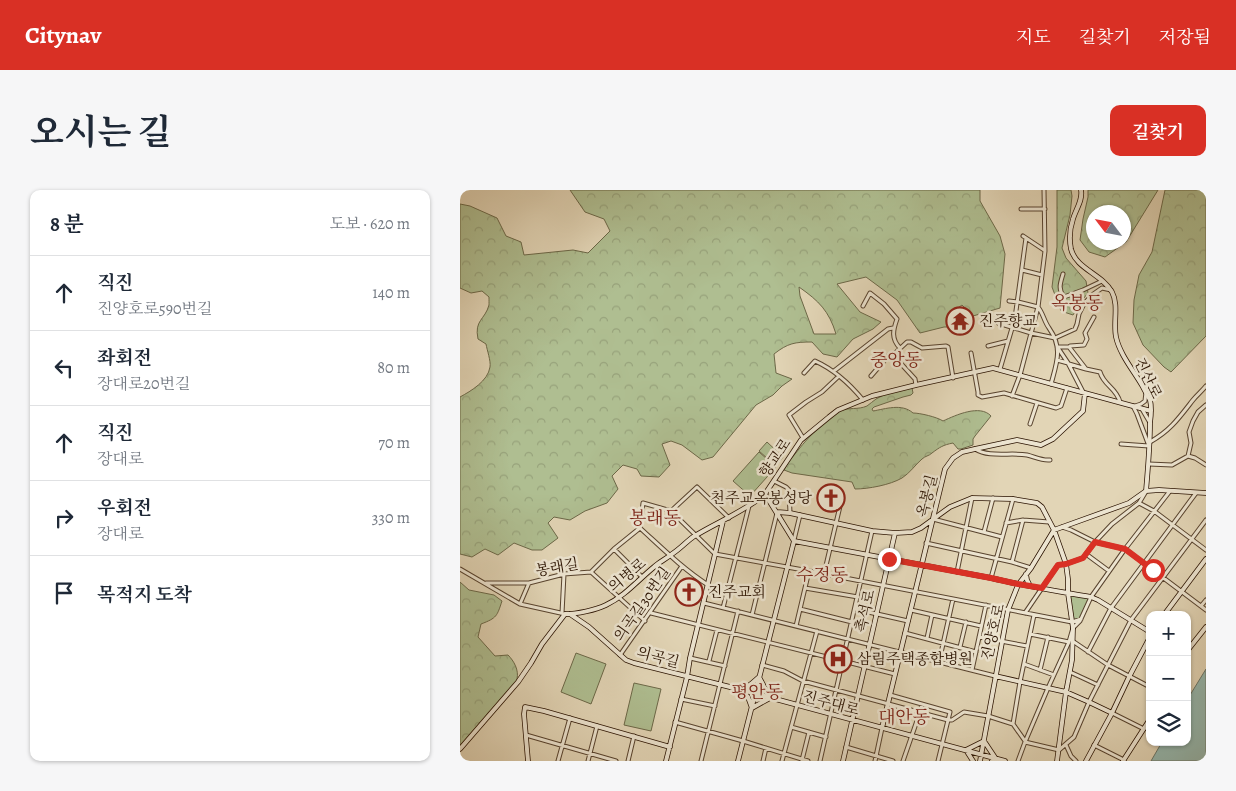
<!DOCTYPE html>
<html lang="ko">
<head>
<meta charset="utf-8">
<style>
  :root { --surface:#fff; --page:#f6f6f7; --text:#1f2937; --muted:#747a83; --line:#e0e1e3; --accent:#d93025 }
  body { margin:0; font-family:Alegreya,"Noto Serif KR",serif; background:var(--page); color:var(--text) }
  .controls { position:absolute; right:15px; bottom:15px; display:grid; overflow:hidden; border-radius:10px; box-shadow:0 1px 4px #0004 }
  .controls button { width:45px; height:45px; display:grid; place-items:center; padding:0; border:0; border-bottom:1px solid var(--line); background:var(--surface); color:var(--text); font:25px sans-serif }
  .compass { position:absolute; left:626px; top:15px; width:45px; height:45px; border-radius:50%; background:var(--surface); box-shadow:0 1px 4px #0004; rotate:302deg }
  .stop { position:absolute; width:15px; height:15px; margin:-11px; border:4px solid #d93025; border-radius:50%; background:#fff }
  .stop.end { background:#d93025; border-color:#fff; box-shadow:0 1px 5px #0008 }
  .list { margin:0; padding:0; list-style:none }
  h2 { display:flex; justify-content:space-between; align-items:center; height:65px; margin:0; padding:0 20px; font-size:21px }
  h2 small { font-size:16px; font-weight:400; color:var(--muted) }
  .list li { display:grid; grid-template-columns:32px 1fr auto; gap:15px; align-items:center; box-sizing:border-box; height:75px; padding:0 20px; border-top:1px solid var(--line) }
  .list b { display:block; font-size:19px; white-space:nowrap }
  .list p { margin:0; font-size:16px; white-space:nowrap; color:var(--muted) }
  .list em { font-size:16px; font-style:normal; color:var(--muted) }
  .icon { flex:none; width:28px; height:28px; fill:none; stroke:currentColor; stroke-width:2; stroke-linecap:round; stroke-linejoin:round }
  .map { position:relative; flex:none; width:746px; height:571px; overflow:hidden; border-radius:10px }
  header { display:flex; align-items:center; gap:30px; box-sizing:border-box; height:70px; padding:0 25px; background:var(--accent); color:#fff }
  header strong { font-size:24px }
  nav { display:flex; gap:28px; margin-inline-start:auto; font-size:18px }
  .intro { display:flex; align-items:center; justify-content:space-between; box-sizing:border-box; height:120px; padding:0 30px }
  h1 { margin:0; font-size:35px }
  .button { padding:12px 22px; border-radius:10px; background:var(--accent); color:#fff; font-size:18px; font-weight:700 }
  main { display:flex; gap:30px; padding:0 30px }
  aside { flex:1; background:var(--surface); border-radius:10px; box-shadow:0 1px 4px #0004 }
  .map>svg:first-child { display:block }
  .forest { fill:url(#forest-crowns); stroke:#6c6848; fill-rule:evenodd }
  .park { fill:#afbe91; stroke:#6c6848 }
  .water { fill:#95b8af; stroke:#6a7669 }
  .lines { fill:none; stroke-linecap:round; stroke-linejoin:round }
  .street-casing { stroke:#58432e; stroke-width:5 }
  .secondary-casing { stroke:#2a1200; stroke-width:5.5 }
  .street { stroke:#ece4d0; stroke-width:3 }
  .secondary { stroke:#ece4d0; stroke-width:4 }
  .route { stroke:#d93025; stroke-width:6 }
  .labels { text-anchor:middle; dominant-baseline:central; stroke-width:5; stroke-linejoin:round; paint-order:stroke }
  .poi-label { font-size:15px; fill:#2a1200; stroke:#ece4d0; text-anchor:start }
  .street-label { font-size:15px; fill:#2a1200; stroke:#ece4d0 }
  .quarter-label { font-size:18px; fill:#7a1f14; stroke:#ece4d0 }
</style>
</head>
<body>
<header>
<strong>Citynav</strong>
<nav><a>지도</a><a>길찾기</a><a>저장됨</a></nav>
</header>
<div class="intro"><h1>오시는 길</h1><a class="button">길찾기</a></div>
<main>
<aside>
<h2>8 분<small>도보 · 620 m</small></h2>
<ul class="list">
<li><svg class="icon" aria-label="ahead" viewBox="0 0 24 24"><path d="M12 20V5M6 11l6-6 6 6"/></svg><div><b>직진</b><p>진양호로590번길</p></div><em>140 m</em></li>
<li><svg class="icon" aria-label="left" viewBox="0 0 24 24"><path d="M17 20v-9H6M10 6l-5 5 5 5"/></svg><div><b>좌회전</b><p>장대로20번길</p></div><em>80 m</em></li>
<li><svg class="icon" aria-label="ahead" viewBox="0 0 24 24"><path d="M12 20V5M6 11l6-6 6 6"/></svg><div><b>직진</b><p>장대로</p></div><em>70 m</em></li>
<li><svg class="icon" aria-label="right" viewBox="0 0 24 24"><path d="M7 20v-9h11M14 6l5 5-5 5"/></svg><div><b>우회전</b><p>장대로</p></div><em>330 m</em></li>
<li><svg class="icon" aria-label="arrive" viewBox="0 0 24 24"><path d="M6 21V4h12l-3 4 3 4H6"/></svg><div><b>목적지 도착</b></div></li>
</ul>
</aside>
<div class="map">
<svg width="746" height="571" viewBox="0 0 746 571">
  <defs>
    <pattern id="forest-crowns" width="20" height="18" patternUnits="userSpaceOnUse" patternTransform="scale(1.25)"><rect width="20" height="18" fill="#afbe91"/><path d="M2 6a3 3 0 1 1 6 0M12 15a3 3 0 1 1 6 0" fill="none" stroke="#97a27b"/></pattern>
  </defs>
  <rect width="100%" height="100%" fill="#e2d5b6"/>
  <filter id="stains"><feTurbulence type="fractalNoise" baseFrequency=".004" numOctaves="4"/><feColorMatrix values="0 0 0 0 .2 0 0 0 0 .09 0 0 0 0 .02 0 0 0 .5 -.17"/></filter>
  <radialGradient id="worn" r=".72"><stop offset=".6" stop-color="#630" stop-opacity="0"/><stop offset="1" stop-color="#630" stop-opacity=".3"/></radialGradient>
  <path class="forest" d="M110,0H520V11L540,46L545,64L540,118L513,126L502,115L492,122L495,137H484L460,143L437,110L406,87L377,94L400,122L421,132L413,139L393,149L377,167L363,164L352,152C335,152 328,153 314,164L316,183L332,189L322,196L313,205L296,215L253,267L242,270L222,255L211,251L202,254L210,275L199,287L181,286L177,279L163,275L152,286L158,299L147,313L125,321L110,330L94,327L88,333L98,348L82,360H72L54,353L38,365L25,359L12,367L0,364V207C11,201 28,191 30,177C31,171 27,160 26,154L18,149C14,130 25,130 29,115C29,113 29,110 29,107L22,101L11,103L0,98V14L10,16L37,28L46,46L61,52L64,65L113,60L128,63L150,41L144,29L125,22ZM339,97C359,111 369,121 376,144H354L340,106Z
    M597,0H611L612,6L610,25L602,58L606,68L626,91L628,103L623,109L613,125L601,121L592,97L597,57Z
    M628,0H698L666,52L645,67L629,62L620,50L623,29L628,7ZM664,22V52H634V22Z
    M705,0H746V146L711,182L704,177L683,155L673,133L674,110L679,85L692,62Z
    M449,196L452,198L453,203L451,205L443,207L414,217L412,219L413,221C425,219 442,213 453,223C460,223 477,227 483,231C496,225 520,214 531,226L515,246L513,249V255L501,259H498L493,253C483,255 480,257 472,263C469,266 465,266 462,269C455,275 450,283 442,288C430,295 408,299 395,299L392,292L332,283L324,280C327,273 331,269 335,264C346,250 354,241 368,230C372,227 376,223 380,221C389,217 398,220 407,216C410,214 413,211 416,209C426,203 438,200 449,196Z
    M0,392L9,400L34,405L42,411C37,426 37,428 21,434L18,447L35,466L48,465C54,471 59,480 57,489C54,502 11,544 0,556Z"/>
  <path class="park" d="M307,252L323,267L316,276L299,261Z
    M299,262L316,277L290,306L273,291Z
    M608,403L631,407L621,429L612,432Z
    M116,463L146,474L131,514L101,502Z
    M174,493L201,499L191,541L164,535Z"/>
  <path class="water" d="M746,479V571H691L702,552H727V510Z"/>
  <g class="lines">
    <g class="street-casing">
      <path id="street" d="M561,19H585
        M566,48L584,60
        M562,80L582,85
        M603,84C600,94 598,99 604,107L623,100L642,91
        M549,111L558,112L578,117C583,123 584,131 589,138C603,158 597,172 591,194
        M403,116L410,103L424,114L437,129C433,140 431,149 440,158
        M538,133L571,143L595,148L615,139L617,134L619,124L624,114L632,105L642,98L651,100
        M528,156L548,151
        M610,156L624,155L627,149L625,143L634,127
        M597,157H609L626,179L640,182C644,196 656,197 660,212
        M511,163L518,202V205L522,207L544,203L596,218L601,216L607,198
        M433,165L455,189L456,195
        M597,170L608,173L598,158
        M608,173L623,202
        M609,174L626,179
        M540,179L555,128L566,48L563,46
        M374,181L428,139L433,138
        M344,183L355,171C375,180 389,193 403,210
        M411,186L430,164L433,165L447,152H451L462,158L486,156L488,157L493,188
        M552,206L560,185L578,117L585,61L584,0
        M675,216L681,214L685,211L686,202
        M682,219L689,231
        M570,234L577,213
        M343,248L329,225L346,212L362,202L379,186
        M690,252C710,241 719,228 733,210C737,205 742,201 746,196
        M661,254L689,256L677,224L673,216
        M515,259C530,268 550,262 567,265C575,267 582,271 590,270
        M728,266L731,253L729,242L733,231L738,222L746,215
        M728,266L735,268L746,275
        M689,274L712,275L728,266
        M314,291L326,297L329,300L330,323
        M679,313L694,321L746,360
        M211,321L237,297L269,328
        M473,329L542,347
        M546,333L563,330L589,332
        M602,337L611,340L635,352L665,359L746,420
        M180,338C202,358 223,379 248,395
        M524,342L533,308
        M334,350L340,325
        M466,353L552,372L571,378
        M154,359L182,387
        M626,364L649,381
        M552,372L563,330
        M0,379L60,414L105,424
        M131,382L185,431
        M497,382L512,308
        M364,384L381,312
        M531,388L553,309
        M26,393H69L104,384L131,382L154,359L180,338L183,313L211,321L255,364L349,381L612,432L621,429
        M345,398L398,407
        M244,413L535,486
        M60,414L69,393
        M741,416L746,410
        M263,418L289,316
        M340,419L392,432
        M395,419L448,431
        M451,420L521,436
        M102,423L104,384
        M191,423L435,484
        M565,423L582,398L598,375L606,374L623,368L635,352L652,334L679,313L685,303
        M292,425L317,323
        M336,436L349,381
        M445,443L516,462
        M570,444L609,452
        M519,447L567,456
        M467,448L472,425
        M614,452L648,475L690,497
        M500,457L506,432
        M628,462L651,418L736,303
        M160,465L222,376
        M230,468L265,476
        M249,471L257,440
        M479,472L493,409
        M564,474L594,485
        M302,475L324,481L343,491L488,530H492L504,522L528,526L553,534
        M512,480L526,415
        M580,480L588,447
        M610,482L638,495
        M430,505L490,522L478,571
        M221,509L255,516
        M652,523L684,539
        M215,532L283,551L348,571
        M553,534L560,492L574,425
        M553,534L565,551
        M331,537L366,547
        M66,545L156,571
        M565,552L599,560L614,547L629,512L671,430L746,330
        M606,555L611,566L616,571
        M634,555L664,570
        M386,557L433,571
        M342,570L349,542
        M98,571L110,528
        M128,571L137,536
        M168,571L174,546
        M241,571L278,421
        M303,571L306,558
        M322,571L357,441
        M360,571L412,341
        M415,571L422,538
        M443,571L460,522L462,514
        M558,571L565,552L588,498L609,452L613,438L620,431L631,407L665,359L710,301"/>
    </g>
    <g class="secondary-casing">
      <path id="secondary" d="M621,0C623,10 616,19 613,29C610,38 609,49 611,59C616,79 642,84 652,102C659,115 653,133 656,147C660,165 674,181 683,197C685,201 688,206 690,210C692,218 691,225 690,233C690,256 688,278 686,301
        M317,322L330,323L412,341L435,343L452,342L461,338L490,317L512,308L553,309L577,313L582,317L594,340L606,374L608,389V403L613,438L612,470L606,502L597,571
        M334,351L531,388C564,396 597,401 631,407L638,410L690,442
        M566,384L567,390L570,396
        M110,424L129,437L166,470L174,473L282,500L545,571
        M704,425L746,369
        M727,461L746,437
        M535,486L606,502L629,512L652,523
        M299,487L310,508L292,518L288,507L282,500L291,494Z
        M422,538L485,279L493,268L502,262L515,259L557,250L581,255L593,249L623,221L625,203
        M0,559L58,492L71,473L82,454L105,424C117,424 136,420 146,415C165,406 178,390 194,377C199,372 206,369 212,364C220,359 226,352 233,347C257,332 284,322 305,304
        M68,571L64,524L65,517L84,521L210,557
        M206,571L227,487L230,468L263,331
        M278,571L334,351L305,304L341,250L369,227L378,220L412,206L456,195L533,178L691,221
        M383,571L435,343
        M513,571L506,560L524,551L536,569L532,571
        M520,571L548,420L558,395L571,378L594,340L669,313L686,301L699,300L746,303
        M626,571L652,523L669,487L690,447
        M663,571L690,529"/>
    </g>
    <use href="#street" class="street"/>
    <use href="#secondary" class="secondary"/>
  </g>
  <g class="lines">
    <path class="route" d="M429,369L531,388L558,394L582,398L598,375L606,374L623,368L635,352L665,359L693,380"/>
  </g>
  <defs>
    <g id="temple-ring" transform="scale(1.4375)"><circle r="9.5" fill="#ece4d0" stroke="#8f2418" stroke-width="1.5"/><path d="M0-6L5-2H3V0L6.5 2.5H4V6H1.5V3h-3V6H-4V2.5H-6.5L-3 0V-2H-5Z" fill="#8f2418"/></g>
    <g id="church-ring" transform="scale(1.4375)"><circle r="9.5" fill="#ece4d0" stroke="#8f2418" stroke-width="1.5"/><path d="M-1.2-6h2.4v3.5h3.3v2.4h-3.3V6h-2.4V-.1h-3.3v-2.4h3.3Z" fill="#8f2418"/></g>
    <g id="hospital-ring" transform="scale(1.4375)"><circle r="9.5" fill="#ece4d0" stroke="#8f2418" stroke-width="1.5"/><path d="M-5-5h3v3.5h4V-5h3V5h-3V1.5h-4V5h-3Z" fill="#8f2418"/></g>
  </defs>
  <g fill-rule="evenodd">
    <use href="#temple-ring" x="500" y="131"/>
    <use href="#church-ring" x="371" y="308"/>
    <use href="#church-ring" x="229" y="402"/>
    <use href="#hospital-ring" x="378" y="469"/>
  </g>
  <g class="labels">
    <g class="poi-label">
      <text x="519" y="131">진주향교</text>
      <text x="352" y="308" text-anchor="end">천주교옥봉성당</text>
      <text x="248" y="402">진주교회</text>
      <text x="397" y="469">삼림주택종합병원</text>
    </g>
    <g class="street-label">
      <text transform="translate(688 188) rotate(64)">진산로</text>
      <text transform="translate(315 268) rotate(-56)">향교로</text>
      <text transform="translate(467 306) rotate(-76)">옥봉길</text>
      <text transform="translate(97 377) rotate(-10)">봉래길</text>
      <text transform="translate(167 385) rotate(-40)">의병로</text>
      <text transform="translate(182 414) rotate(-55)">의곡길30번길</text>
      <text transform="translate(405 421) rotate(-77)">촉석로</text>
      <text transform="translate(533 442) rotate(-77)">진양호로</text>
      <text transform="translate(198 467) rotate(15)">의곡길</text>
      <text transform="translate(371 513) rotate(15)">진주대로</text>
    </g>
    <g class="quarter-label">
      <text x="617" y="113">옥봉동</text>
      <text x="436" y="170">중앙동</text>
      <text x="195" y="328">봉래동</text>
      <text x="362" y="385">수정동</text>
      <text x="297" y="502">평안동</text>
      <text x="444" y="527">대안동</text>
    </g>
  </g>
  <rect width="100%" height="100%" filter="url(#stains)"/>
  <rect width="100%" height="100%" fill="url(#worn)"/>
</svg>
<div class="controls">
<button>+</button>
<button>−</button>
<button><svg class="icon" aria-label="layers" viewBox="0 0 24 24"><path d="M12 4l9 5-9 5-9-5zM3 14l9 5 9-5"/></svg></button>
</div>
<svg class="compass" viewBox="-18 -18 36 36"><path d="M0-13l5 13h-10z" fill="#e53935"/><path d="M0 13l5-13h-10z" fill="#747a83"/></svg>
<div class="stop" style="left:693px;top:380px"></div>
<div class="stop end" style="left:429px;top:369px"></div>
</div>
</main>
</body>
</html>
